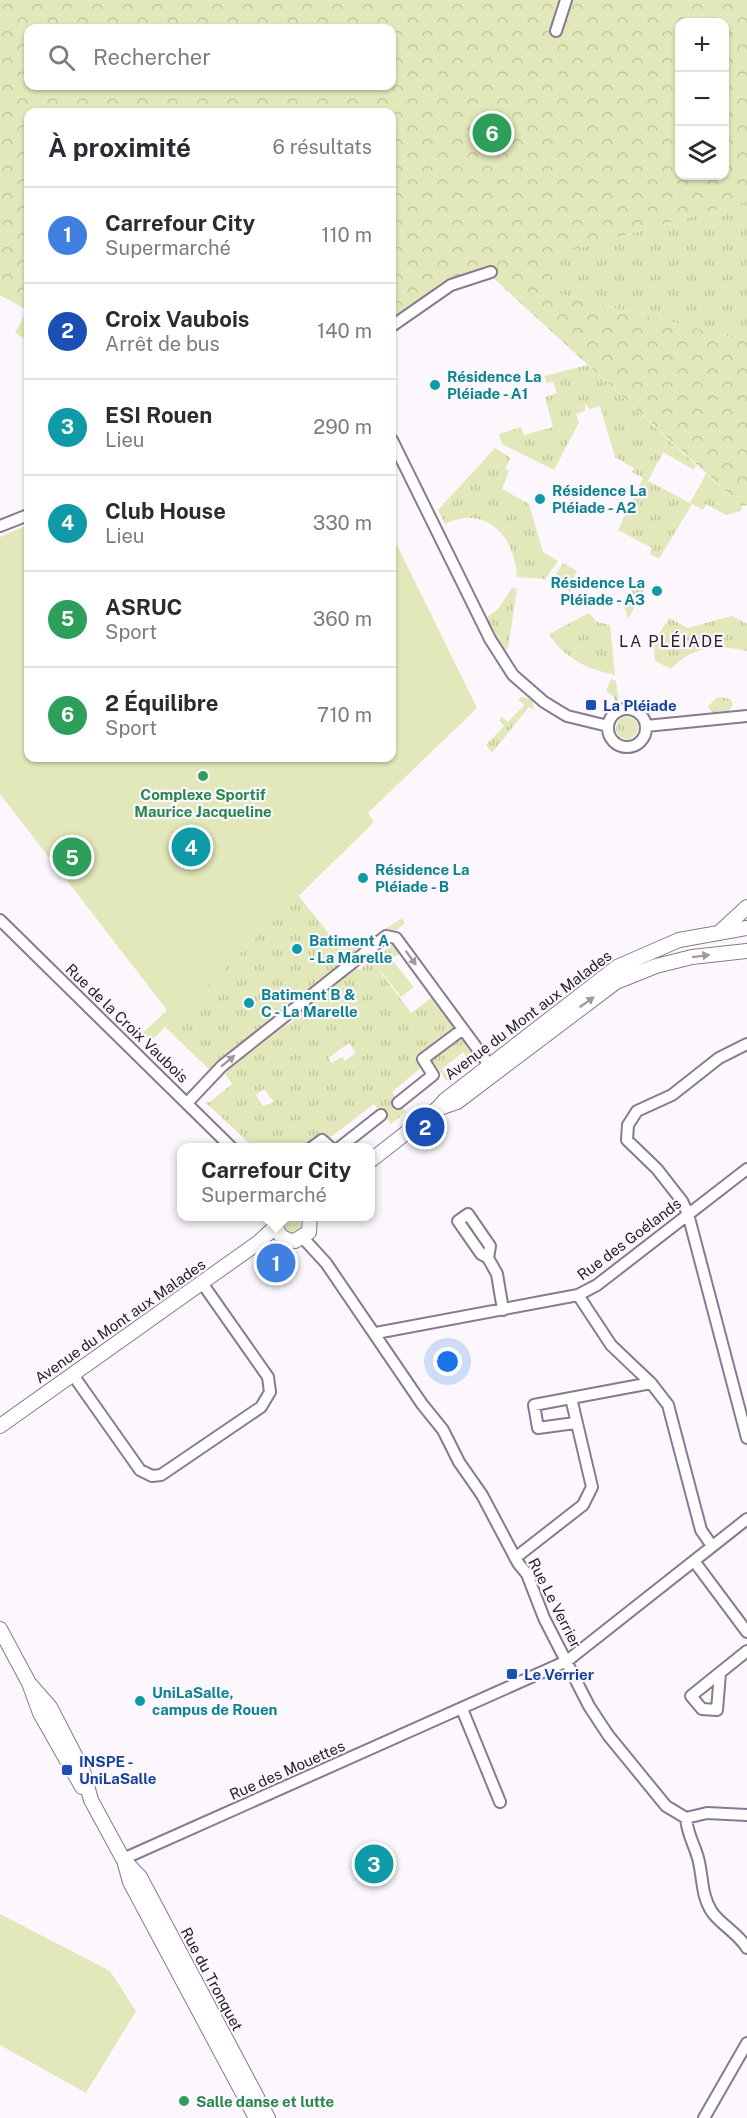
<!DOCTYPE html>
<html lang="fr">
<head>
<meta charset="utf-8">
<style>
  :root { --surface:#fff; --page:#f2f2f3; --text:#2b2b33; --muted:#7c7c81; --line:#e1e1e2; --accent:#111827 }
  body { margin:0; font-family:"Public Sans",sans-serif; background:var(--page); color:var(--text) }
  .controls { position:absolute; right:18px; top:18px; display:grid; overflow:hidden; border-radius:12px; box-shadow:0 2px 4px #0004 }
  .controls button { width:54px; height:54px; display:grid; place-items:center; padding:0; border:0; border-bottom:2px solid var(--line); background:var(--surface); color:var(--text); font:30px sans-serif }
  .you { position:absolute; left:448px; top:1362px; width:21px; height:21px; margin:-15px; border:4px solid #fff; border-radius:50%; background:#1a73e8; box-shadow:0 0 0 9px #1a73e833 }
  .badge { display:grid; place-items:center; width:39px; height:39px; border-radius:50%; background:var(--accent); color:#fff; font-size:20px; font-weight:700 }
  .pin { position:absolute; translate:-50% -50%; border:3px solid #fff; box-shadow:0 2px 6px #0006 }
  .popup { position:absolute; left:177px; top:1143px; width:198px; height:78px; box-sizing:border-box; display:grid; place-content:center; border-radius:12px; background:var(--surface); filter:drop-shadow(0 2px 4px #0005); font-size:20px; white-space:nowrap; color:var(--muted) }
  .popup b { font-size:22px; color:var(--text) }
  .popup::after { content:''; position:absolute; left:50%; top:100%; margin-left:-12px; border:12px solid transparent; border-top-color:var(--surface) }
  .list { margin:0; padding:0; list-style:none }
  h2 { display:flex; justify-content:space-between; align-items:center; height:78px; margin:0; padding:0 24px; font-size:26px }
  h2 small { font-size:20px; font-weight:400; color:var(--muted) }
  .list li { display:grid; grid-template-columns:39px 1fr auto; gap:18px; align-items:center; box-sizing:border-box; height:96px; padding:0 24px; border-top:2px solid var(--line) }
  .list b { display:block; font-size:22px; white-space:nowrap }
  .list p { margin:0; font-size:20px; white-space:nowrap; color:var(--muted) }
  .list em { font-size:20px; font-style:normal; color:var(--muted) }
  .icon { flex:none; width:33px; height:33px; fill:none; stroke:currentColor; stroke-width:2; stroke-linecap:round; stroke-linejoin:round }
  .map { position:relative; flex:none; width:747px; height:2118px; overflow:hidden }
  .search { position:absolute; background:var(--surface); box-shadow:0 2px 4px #0004; left:24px; top:24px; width:372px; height:66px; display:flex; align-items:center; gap:15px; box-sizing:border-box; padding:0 21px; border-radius:12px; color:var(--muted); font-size:22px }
  .panel { position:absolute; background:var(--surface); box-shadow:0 2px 4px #0004; left:24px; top:108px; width:372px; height:654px; border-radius:12px }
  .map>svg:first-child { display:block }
  .grass { fill:url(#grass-tufts); fill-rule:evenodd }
  .forest { fill:url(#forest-crowns); fill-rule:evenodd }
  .green { fill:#e2e8b9 }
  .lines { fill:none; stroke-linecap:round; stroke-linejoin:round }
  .minor-casing { stroke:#8a7990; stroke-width:14 }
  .tertiary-casing { stroke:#8a7990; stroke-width:16 }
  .minor { stroke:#fff; stroke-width:10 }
  .tertiary { stroke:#fff; stroke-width:14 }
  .oneway { fill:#9e9ba0 }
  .culture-dot { fill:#0f9aa8; stroke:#fbf7fc; stroke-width:2 }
  .transit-dot { fill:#1a4fb4; stroke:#fbf7fc; stroke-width:2 }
  .leisure-dot { fill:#2e9e5b; stroke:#fbf7fc; stroke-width:2 }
  .labels { text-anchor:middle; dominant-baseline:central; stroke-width:4.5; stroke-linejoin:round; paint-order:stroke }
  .culture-label { font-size:15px; font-weight:bold; fill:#0d838f; stroke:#fbf7fc; text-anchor:start }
  .transit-label { font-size:15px; font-weight:bold; fill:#164399; stroke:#fbf7fc; text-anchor:start }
  .leisure-label { font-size:15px; font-weight:bold; fill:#27864d; stroke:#fbf7fc }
  .street-label { font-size:15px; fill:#28212b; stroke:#fbf7fc }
  .neighbourhood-label { font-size:16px; letter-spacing:1.5px; fill:#28212b; stroke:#fbf7fc }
</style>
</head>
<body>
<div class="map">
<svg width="747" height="2118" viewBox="0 0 747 2118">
  <defs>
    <pattern id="grass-tufts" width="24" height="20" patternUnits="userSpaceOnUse" patternTransform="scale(1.5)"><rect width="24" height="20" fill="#e2e8b9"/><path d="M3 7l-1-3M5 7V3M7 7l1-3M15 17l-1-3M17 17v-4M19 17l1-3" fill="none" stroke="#c2c79f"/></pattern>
    <pattern id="forest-crowns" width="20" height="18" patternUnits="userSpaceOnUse" patternTransform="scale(1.5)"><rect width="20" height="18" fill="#e2e8b9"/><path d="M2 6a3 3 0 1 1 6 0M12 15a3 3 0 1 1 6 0" fill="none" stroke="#c2c79f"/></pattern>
  </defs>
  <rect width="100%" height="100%" fill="#fbf7fc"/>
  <path class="grass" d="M747,201V341L547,291L555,255Z
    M588,365L696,465L694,470L663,452L648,481L690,503L706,474L742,506L741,511L726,515L706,504L703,510L692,504L659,559L650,554L652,548L618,530L643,478L632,472L634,468L615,457L600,406L590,409L585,404V411L576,414L579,422L554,470L502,444L499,434L521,427L524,435L553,427L545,397L557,393L553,382L547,383L544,376Z
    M495,448L511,458L505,468L509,470L502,489L529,504L543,552L558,561L545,579L517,577C515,537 487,504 445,524L438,510Z
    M563,563L577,571L569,587L572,589L570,592L554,578Z
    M638,581L647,585L628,619L624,605Z
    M512,588L517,589L508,648L502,652L485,619L498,609Z
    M589,613L597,622L610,625L615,675C587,669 564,658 549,634Z
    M732,616L747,624V651C717,644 693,646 671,669L655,661L654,642L669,618L688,628Z
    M611,679L616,681L619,704L616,705L614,697L606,691Z
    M523,697L532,700L534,710L529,707L492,753L486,745L504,726L499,720L502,717L508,722L524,705L518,699Z
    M718,697L730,699L733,704L728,713L713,714L708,706Z
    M616 728a11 11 0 1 1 22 0a11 11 0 1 1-22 0Z
    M298,895L341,949L357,947L402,918L405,923L214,1074L165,1027Z
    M389,942L393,943L401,952L379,970L411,1013L435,995L483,1057L472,1063L463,1052L442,1069L450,1080H446L434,1063L423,1066L392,1092L406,1112L391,1124L374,1104L327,1140H322L311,1147L253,1148L251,1145L244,1147L249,1143L205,1102H210L232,1084L225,1074V1068L247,1050L249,1053L269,1038L267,1034L284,1021L288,1025L300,1015L298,1011L356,967L359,970L387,949L385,945ZM349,1043L356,1053L345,1061L342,1057L332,1063L328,1058ZM264,1089L274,1102L263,1106L256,1095Z
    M285 1224a8 8 0 1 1 16 0a8 8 0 1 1-16 0Z"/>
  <path class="forest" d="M0,0H747V201L555,255L547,291L747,341V505L742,506L490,275L420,301L392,318V112H28V340L15,333L27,310L0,295ZM680,22H724V176H680ZM28,28H392V86H28Z"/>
  <path class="green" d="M498,110L507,111C514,123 508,134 502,145L485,153L472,152L469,145L473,137Z
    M28,525V758H392V535L477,708L368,813L374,822L151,1041L143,1033L167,1010L0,794V537Z
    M392,960L414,987L401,997L379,969Z
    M0,1914L110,1971L136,2011L86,2093L0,2045Z"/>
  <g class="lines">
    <g class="minor-casing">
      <path id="minor" d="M556,31L566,0
        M392,326L451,285L491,272
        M392,440L490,639L513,675L544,702L567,716L608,726
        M0,526L28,515
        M608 728a19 19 0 1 1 38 0a19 19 0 1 1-38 0Z
        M646,726L747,716
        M0,920L232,1148
        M747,1044L719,1058L672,1095L637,1111L628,1125L627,1140L657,1169L682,1201L688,1214L747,1438
        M187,1103L222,1066L386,936L396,938L493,1070
        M398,1103L433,1075L423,1059L463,1029
        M311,1148L322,1140L331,1148
        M339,1148L381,1115
        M468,1214L490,1246L488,1258L481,1254L458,1221Z
        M303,1238L326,1263L422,1404L443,1430L459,1462L482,1495L518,1563L527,1574L544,1618L589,1706L608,1735L666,1806L686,1818C687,1833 694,1844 698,1858C703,1876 701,1896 712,1912C721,1925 737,1932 747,1948
        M488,1258L497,1274L503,1310
        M578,1295L611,1345L651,1383L668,1405L701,1530L712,1546
        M376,1333L578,1295L597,1285L747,1169
        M73,1375L140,1470L152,1476L161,1475L261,1407L270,1392L268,1377L202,1283
        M571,1398L534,1405L538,1428L575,1423
        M515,1558L583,1505L592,1487L571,1398L651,1383
        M694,1561L747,1632
        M720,1673L717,1710L702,1709L691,1696L747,1651
        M462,1709L500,1802
        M686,1818L707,1813L747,1815
        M123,1859L567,1661L747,1519
        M704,2118L747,2043"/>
    </g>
    <g class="tertiary-casing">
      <path id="tertiary" d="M721,931L747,907
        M440,1108L457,1102L616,982L656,966L692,957L747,951
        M370,1161L438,1108L445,1100L617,967L679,940L747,928
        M276,1219C275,1233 282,1240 295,1241L309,1232L310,1216
        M0,1426L259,1242L276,1226
        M0,1629L29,1683L40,1713L82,1787
        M29,1683L50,1707L83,1771L91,1800L123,1859L140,1877L268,2118
        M125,1864L130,1882L256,2118"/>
    </g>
    <use href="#minor" class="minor"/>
    <use href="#tertiary" class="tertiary"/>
  </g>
  <defs><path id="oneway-solid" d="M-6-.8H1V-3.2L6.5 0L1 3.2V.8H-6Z" transform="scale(1.5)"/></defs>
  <g class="oneway">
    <use href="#oneway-solid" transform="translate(701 956) rotate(-7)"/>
    <use href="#oneway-solid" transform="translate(411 958) rotate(54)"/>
    <use href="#oneway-solid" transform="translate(587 1002) rotate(-36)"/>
    <use href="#oneway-solid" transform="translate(228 1061) rotate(-39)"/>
  </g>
  <g class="culture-dot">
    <circle cx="435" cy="385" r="6"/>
    <circle cx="540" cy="499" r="6"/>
    <circle cx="657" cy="591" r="6"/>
    <circle cx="363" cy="878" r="6"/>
    <circle cx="297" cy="949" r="6"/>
    <circle cx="249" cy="1003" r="6"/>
    <circle cx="140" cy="1701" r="6"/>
  </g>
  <g class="transit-dot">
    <rect x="585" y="699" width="12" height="12" rx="3"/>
    <rect x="506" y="1668" width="12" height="12" rx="3"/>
    <rect x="61" y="1764" width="12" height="12" rx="3"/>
  </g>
  <g class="leisure-dot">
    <circle cx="203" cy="776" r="6"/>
    <circle cx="184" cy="2101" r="6"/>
  </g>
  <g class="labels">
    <g class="culture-label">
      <text x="447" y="376">Résidence La<tspan x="447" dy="17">Pléiade - A1</tspan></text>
      <text x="552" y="490">Résidence La<tspan x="552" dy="17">Pléiade - A2</tspan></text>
      <text x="645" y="582" text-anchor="end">Résidence La<tspan x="645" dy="17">Pléiade - A3</tspan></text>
      <text x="375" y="869">Résidence La<tspan x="375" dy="17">Pléiade - B</tspan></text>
      <text x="309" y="940">Batiment A<tspan x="309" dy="17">- La Marelle</tspan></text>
      <text x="261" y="994">Batiment B &amp;<tspan x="261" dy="17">C - La Marelle</tspan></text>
      <text x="152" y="1692">UniLaSalle,<tspan x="152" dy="17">campus de Rouen</tspan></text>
    </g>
    <g class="transit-label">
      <text x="603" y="705">La Pléiade</text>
      <text x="524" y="1674">Le Verrier</text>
      <text x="79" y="1761">INSPE -<tspan x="79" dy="17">UniLaSalle</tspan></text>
    </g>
    <g class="leisure-label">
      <text x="203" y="794">Complexe Sportif<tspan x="203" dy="17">Maurice Jacqueline</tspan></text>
      <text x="196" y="2101" text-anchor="start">Salle danse et lutte</text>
    </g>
    <g class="street-label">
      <text transform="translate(528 1015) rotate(-37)">Avenue du Mont aux Malades</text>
      <text transform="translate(127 1023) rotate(44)">Rue de la Croix Vaubois</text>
      <text transform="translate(629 1239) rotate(-37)">Rue des Goélands</text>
      <text transform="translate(120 1321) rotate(-35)">Avenue du Mont aux Malades</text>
      <text transform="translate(555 1603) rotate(63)">Rue Le Verrier</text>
      <text transform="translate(287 1770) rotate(-24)">Rue des Mouettes</text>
      <text transform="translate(212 1979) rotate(62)">Rue du Tronquet</text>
    </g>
    <g class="neighbourhood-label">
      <text x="672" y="641">LA PLÉIADE</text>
    </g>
  </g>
</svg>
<div class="controls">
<button>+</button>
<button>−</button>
<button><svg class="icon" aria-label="layers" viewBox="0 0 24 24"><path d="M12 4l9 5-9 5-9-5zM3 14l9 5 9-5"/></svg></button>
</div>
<div class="you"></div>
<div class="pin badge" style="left:276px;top:1263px;background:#3f7fe0">1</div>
<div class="popup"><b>Carrefour City</b>Supermarché</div>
<div class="pin badge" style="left:425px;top:1127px;background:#1a4fb4">2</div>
<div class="pin badge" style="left:374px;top:1864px;background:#0f9aa8">3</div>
<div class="pin badge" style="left:191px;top:847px;background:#0f9aa8">4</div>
<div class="pin badge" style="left:72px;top:857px;background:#2e9e5b">5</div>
<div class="pin badge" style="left:492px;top:133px;background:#2e9e5b">6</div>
<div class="search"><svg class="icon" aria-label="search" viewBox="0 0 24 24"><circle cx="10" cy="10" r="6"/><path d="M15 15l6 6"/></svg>Rechercher</div>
<section class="panel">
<h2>À proximité<small>6 résultats</small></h2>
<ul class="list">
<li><span class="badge" style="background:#3f7fe0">1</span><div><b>Carrefour City</b><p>Supermarché</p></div><em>110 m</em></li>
<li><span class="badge" style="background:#1a4fb4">2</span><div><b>Croix Vaubois</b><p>Arrêt de bus</p></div><em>140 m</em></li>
<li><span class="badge" style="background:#0f9aa8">3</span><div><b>ESI Rouen</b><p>Lieu</p></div><em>290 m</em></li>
<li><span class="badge" style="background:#0f9aa8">4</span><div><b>Club House</b><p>Lieu</p></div><em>330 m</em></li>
<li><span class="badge" style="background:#2e9e5b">5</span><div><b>ASRUC</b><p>Sport</p></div><em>360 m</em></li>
<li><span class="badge" style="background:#2e9e5b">6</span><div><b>2 Équilibre</b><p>Sport</p></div><em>710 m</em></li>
</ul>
</section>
</div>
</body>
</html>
